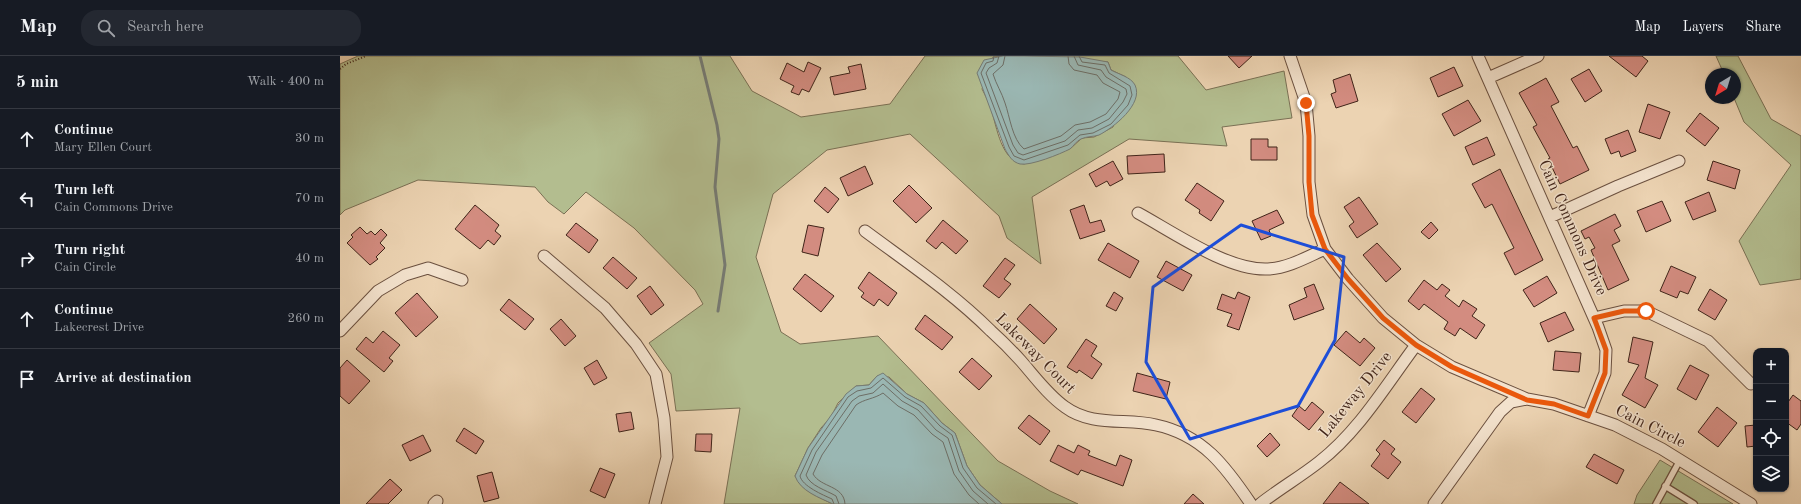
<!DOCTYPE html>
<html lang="en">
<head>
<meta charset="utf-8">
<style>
  :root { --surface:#171b24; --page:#242831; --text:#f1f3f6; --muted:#9ea1a6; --line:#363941 }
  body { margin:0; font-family:"Old Standard TT",serif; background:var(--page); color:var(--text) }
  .controls { position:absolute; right:12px; bottom:12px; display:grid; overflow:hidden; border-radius:8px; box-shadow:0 1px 3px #0004 }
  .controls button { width:36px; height:36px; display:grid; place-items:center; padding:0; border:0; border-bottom:1px solid var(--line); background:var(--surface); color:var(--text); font:20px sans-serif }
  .compass { position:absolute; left:1365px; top:12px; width:36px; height:36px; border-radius:50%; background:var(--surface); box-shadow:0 1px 3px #0004; rotate:218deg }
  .stop { position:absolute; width:12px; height:12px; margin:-9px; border:3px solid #ea580c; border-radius:50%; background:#fff }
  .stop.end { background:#ea580c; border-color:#fff; box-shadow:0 1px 4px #0008 }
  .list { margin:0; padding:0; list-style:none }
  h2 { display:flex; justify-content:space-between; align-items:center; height:52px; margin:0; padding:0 16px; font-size:17px }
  h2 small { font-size:13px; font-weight:400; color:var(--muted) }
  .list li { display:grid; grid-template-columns:26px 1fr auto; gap:12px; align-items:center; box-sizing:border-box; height:60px; padding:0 16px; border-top:1px solid var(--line) }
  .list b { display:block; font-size:15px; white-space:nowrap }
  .list p { margin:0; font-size:13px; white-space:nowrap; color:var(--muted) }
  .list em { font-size:13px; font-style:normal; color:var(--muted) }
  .icon { flex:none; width:22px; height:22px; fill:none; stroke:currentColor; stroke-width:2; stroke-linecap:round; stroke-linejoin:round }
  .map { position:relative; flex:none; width:1461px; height:448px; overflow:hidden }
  header { display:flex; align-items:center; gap:24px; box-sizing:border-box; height:56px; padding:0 20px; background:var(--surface); border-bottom:1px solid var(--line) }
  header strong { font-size:19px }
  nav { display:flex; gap:22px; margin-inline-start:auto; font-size:14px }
  .search { width:280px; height:36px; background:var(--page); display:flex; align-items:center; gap:10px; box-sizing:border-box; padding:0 14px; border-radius:16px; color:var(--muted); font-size:15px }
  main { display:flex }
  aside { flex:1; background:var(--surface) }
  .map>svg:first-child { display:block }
  .green { fill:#b3bd8f; stroke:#7a7054 }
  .water { fill:#9ab7b3; stroke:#767c75 }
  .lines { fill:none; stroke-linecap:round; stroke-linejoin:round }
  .shore { stroke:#6d6e66; stroke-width:1 }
  .stream { stroke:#767c75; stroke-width:3 }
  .building { fill:#d38c80; stroke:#402419 }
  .lane-casing { stroke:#6b503f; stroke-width:8 }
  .street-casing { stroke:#6b503f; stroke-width:13 }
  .path { stroke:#402419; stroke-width:2; stroke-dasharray:1 2; stroke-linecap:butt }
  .lane { stroke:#f3e2cd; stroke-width:5.5 }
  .street { stroke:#f3e2cd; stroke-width:11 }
  .route { stroke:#ea580c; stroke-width:5 }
  .marked { fill:none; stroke:#1d4ed8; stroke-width:3; stroke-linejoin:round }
  .labels { text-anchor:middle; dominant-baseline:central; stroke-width:3; stroke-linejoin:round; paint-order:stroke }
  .street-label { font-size:16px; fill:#402419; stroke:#f3e2cd }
</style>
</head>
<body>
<header>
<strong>Map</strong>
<div class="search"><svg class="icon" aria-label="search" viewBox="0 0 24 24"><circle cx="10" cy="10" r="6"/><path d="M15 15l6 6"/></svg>Search here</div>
<nav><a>Map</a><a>Layers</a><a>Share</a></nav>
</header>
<main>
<aside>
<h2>5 min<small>Walk · 400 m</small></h2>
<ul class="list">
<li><svg class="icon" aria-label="ahead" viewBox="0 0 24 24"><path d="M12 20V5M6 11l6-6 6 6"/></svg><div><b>Continue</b><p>Mary Ellen Court</p></div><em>30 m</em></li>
<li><svg class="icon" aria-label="left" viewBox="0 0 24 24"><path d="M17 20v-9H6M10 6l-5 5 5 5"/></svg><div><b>Turn left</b><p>Cain Commons Drive</p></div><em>70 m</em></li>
<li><svg class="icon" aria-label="right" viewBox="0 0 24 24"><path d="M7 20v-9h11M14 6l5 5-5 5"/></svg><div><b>Turn right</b><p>Cain Circle</p></div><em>40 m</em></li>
<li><svg class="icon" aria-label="ahead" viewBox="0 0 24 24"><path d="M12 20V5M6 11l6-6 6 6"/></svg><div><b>Continue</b><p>Lakecrest Drive</p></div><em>260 m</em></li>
<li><svg class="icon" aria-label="arrive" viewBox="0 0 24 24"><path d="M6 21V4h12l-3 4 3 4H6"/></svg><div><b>Arrive at destination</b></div></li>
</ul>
</aside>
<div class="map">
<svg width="1461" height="448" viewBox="0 0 1461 448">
  <rect width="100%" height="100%" fill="#ecd3b2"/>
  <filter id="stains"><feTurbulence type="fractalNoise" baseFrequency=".005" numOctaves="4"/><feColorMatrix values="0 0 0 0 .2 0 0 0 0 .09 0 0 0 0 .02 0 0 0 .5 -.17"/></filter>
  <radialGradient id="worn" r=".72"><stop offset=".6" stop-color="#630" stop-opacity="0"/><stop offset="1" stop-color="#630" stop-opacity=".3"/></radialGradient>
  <path class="green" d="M18,0H390L412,35L461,61L550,48L585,0H663L653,1L642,33C645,39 649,46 651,53C657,71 661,106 684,108L731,92L742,82L754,81L773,71L786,21L771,14L768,6L685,0H838L866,34L944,15L952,62L882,71L887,90L789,83L692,141L701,208L667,182L659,160L570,78L487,94L433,138L416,201L441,276L460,288L538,280L658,405L710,435L738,448H662L640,429L627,410L615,377L602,367L584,347L567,338L549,321L537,320L529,329L516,330L498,347L491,361L481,372L468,392L455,420C464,435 478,441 493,448H384L400,352L336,355L331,318L309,287L363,248L355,234L294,172L246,136L224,158L208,146L195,131L78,124L5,154L0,159V8Z
    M1376,0H1398L1431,63L1461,80V223L1420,229L1399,185L1451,109L1404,66L1394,42L1395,18H1384Z
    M1320,404L1393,448H1294L1297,439Z"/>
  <path class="water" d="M685,0L740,1L768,6L771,14C778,18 791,21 795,29C804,48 773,72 759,79C753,81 747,80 741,83C736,85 734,90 730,93C720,98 691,110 680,108C672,106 669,100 665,93L637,17L644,4L663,0Z
    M543,317L567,338L584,347L602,367L615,377L627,410L640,429L662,448H493C480,442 460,435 455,420L468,392L506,338L516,330L529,329L537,320Z"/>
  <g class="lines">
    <path class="shore" d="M654,0L653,5L646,7L641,17L669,91L674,100L684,104L728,89L740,79L753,77L771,68L788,49L792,39L790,30L769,17L765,9L742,6L739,0
      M659,0L657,7L649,12L646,17L673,89L678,97L683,99L725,85L738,74L752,72L769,63L783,46L787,38L786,33L766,21L761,14L738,9L734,0
      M665,0L663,9L653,18C656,28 662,37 665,47C670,61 672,83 684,93L721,80L735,69L750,66L766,58L778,43L780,36L763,27L757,19L734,14L729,8L728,0
      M494,448L492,443C483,439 462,430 460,420L472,394L508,341L517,335L531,332L543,322L565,341L581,350L600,370L612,379L623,412L637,432L656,448
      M499,448L496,440C486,434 470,430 466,419L476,396L512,345L519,340L533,337L543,328L562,345L578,354L596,374L608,382L619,415L633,435L648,448
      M505,448C504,429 481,432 473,418L482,399L516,349C524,343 534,343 543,337L558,350L574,359L592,378L603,386L614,418L629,439L639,448"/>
    <path class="stream" d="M360,0L377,69L379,83L375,131L385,209L378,255"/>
  </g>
  <path class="building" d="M888,0H912L899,12Z
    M1269,0H1302L1308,5L1296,21Z
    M468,6L481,12L469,36L462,33L459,39L451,36L454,30L440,23L447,7L464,16Z
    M521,8L526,33L494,39L490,21L510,17L508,11Z
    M1114,11L1123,30L1098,41L1090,22Z
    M1249,13L1262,35L1245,46L1231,23Z
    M1010,18L1018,45L996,52L991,38L996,36L993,24Z
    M1206,22L1219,46L1211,50L1233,92L1237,90L1249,114L1220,128L1208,103L1210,102L1193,71L1197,69L1179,37Z
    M1128,44L1141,65L1114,80L1102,58Z
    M1308,48L1330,56L1320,83L1299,76Z
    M1360,57L1379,72L1365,90L1346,75Z
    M1288,74L1296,95L1281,101L1279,95L1271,98L1265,83Z
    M1147,81L1155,99L1133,109L1125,91Z
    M911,83H928V91H937V104H911Z
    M824,98L825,116L788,118L787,100Z
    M773,105L783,123L770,130L767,125L756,131L749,118Z
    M1373,105L1400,114L1395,133L1367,124Z
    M525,110L533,128L508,140L500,122Z
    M1160,113L1203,204L1175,219L1164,197L1174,192L1152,148L1145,152L1132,128Z
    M857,127L884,145L871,165L859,157L860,154L845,144Z
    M569,129L592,152L576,167L553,145Z
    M485,131L499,143L488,157L474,145Z
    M1369,136L1376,155L1353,164L1345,146Z
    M1019,141L1038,168L1017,182L1009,170L1014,166L1004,151Z
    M1322,145L1331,165L1306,176L1297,155Z
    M135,149L159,169L155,175L161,180L154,189L148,184L140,193L115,173Z
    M744,149L750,167L761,164L765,175L740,183L730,154Z
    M937,154L944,167L929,174L931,180L921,184L912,165Z
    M1275,158L1281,170L1274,174L1280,185L1272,189L1289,224L1268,234L1251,194L1255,192L1249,181L1245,183L1241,175Z
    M603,164L628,185L616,198L602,186L596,193L586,185Z
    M1091,166L1098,174L1089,183L1081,176Z
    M236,167L258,184L249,197L226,179Z
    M468,169L484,172L478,200L462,196Z
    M20,171L27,178L31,175L35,179L41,173L47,179L40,187L45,192L36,201L38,203L30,209L7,187L13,181L11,179Z
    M768,187L799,205L790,222L758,204Z
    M1037,187L1061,213L1046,226L1023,199Z
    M273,201L297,222L287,233L263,212Z
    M665,202L675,209L664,223L671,228L659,242L643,230Z
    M826,205L852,219L843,235L817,221Z
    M1331,210L1356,221L1348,238L1340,235L1337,242L1320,235Z
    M529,216L557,237L548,250L539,243L534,250L521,241L524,237L518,232Z
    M465,218L494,240L481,256L453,233Z
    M1207,220L1217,237L1194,251L1183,234Z
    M1084,224L1097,234L1102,228L1110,234L1105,240L1119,251L1123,244L1137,253L1132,260L1145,269L1136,283L1120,272L1115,280L1104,273L1108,266L1084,248L1079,254L1068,245Z
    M974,228L984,253L954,264L949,249L967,241L964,232Z
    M310,230L324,249L311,259L297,240Z
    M1370,233L1387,244L1375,264L1358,254Z
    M774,236L783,242L776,255L766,250Z
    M898,236L910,241L899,274L887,270L892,258L877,253L882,238L895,243Z
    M77,237L98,261L76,281L55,257Z
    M169,243L194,263L185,274L160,254Z
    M690,248L717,273L704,288L677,263Z
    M1225,256L1234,274L1208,286L1200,267Z
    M585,259L613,281L602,294L575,273Z
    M221,263L236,280L225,290L210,273Z
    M43,275L60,289L49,302L53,305L44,316L16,293L26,281L33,287Z
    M1006,275L1020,287L1024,282L1035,292L1020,310L994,289Z
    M1293,281L1313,286L1305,322L1318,329L1305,352L1282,339L1299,309L1288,306Z
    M746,283L757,290L751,300L762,308L752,323L739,314L737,317L727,311Z
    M1215,295L1241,297L1239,316L1213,314Z
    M632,302L652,320L639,334L619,316Z
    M7,304L30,325L9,348L0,340V312Z
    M257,304L267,322L254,329L244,312Z
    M1350,309L1369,319L1356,344L1337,333Z
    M797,317L830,326L826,343L793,335Z
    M1081,332L1095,343L1076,367L1062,356Z
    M1453,339L1461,345V368L1457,374L1446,366V349Z
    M972,346L984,356L969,374L952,360L959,350L965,355Z
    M1377,351L1397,367L1378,391L1358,376Z
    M291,356L294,373L279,376L276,358Z
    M689,359L710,375L700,389L678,372Z
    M1416,369V390L1407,391L1405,370Z
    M124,372L144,385L136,398L116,385Z
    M930,377L940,389L927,401L917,390Z
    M356,378H372L371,396L355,395Z
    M83,379L91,395L70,405L62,389Z
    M1044,384L1055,393L1051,398L1061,406L1048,423L1031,410L1040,398L1036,394Z
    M718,389L734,397L738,389L750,395L748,399L776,410L780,399L792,404L783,430L741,414L738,419L710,405Z
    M1254,398L1284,414L1277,428L1246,411Z
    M260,412L275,418L265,442L250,435Z
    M152,416L159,442L144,446L137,420Z
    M50,423L62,434L48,448H26Z
    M1000,426L1029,448H983Z
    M853,438L864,448H844Z"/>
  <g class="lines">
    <g class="lane-casing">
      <path id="lane" d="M1325,430L1354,448
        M1316,448L1340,404"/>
    </g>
    <g class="street-casing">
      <path id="street" d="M950,0L966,47L969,80V126L973,159L985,193L1008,223L1043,262L1076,289L1112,311L1187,343
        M1138,0L1258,271L1266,294L1265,317L1248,360
        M1148,22L1198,0
        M798,157C833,176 888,215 928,213C948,212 967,201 985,193
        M1210,161L1278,130L1339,105
        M525,175C568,207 613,237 651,275C661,284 672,295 681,305C695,321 708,339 725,351C752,371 786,362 816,369C863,379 886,411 911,448
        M204,200L265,252L296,288L316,318L324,362L327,401L315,448
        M1254,262L1284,255H1306L1368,285L1411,328
        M0,275L38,235L65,219L88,212L122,224
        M94,448L97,445
        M920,448C939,433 960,421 979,406C1019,375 1046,329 1076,289
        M1094,448L1160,356L1171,346L1187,343L1214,348L1275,369L1322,393L1411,448"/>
    </g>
    <path class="path" d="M0,13L6,8L26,0"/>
    <use href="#lane" class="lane"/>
    <use href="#street" class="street"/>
  </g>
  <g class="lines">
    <path class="route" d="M966,47L969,80V126L972,159L985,193L1008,223L1043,262L1076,289L1112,311L1187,344L1214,348L1248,360L1265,317L1266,294L1254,262L1284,255H1306"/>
  </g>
  <path class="marked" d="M901,169L1004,201L995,284L958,350L850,383L806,306L813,231Z"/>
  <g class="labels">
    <g class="street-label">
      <text transform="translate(1232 172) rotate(66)">Cain Commons Drive</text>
      <text transform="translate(695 298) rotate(45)">Lakeway Court</text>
      <text transform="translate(1016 339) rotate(-51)">Lakeway Drive</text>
      <text transform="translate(1310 371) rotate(27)">Cain Circle</text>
    </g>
  </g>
  <rect width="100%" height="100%" filter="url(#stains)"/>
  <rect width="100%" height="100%" fill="url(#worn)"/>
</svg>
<div class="controls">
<button>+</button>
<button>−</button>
<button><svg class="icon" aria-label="locate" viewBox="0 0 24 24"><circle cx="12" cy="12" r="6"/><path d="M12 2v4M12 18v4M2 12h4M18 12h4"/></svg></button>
<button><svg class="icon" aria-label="layers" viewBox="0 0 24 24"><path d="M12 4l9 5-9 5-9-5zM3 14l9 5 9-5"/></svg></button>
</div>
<svg class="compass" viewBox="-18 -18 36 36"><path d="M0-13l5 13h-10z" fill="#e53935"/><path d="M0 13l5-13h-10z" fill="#9ea1a6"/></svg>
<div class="stop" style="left:1306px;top:255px"></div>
<div class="stop end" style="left:966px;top:47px"></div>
</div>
</main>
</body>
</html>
